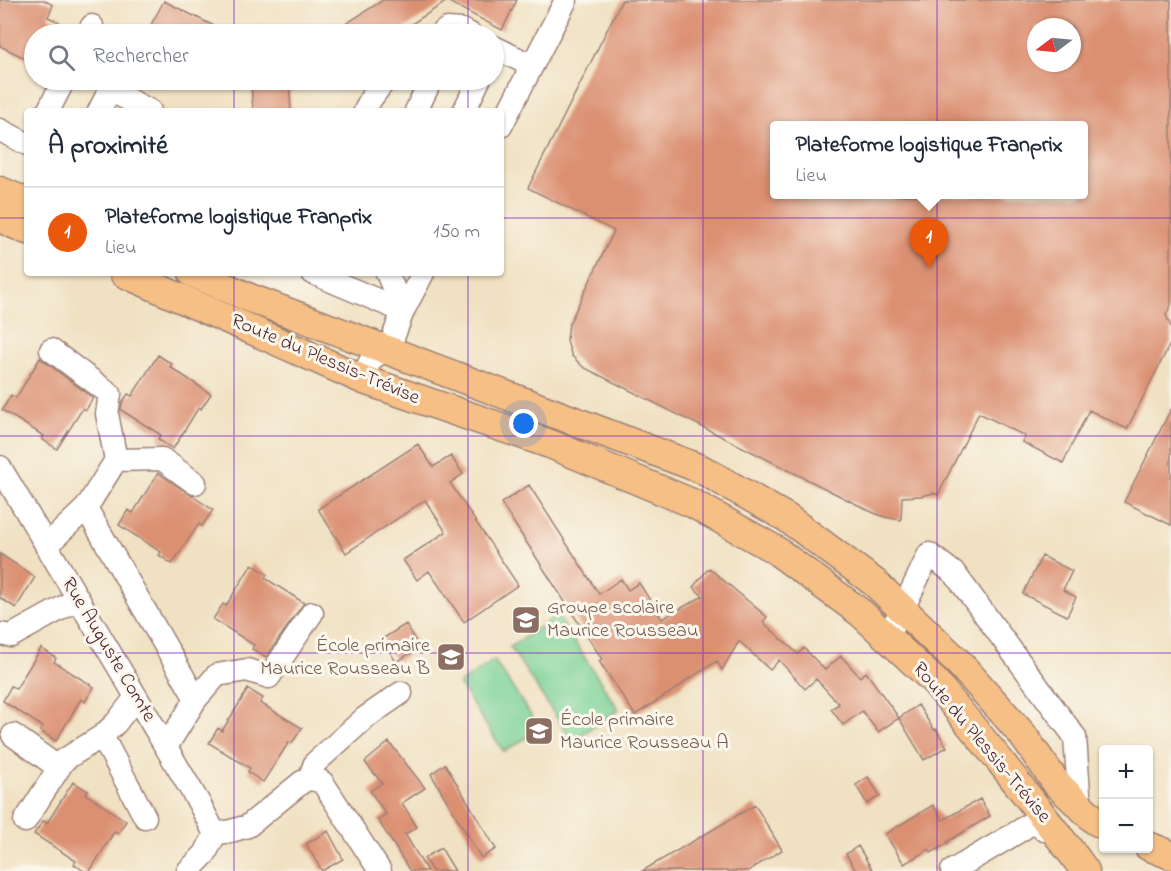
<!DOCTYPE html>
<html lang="fr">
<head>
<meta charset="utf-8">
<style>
  :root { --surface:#fff; --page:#f6f6f7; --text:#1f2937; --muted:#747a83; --line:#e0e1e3; --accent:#ea580c }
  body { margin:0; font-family:"Indie Flower",sans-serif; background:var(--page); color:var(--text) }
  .controls { position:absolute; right:18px; bottom:18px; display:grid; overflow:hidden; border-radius:6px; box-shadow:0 2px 4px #0004 }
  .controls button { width:54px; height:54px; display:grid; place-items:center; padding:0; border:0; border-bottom:2px solid var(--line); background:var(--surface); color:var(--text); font:30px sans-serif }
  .compass { position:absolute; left:1027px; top:18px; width:54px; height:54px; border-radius:50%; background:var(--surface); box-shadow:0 2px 4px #0004; rotate:254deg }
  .you { position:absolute; left:524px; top:424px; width:21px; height:21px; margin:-15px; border:4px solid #fff; border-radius:50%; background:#1a73e8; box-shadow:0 0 0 9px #1a73e833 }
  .badge { display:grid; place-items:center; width:39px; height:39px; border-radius:50%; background:var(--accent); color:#fff; font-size:20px; font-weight:700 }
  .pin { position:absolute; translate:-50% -50px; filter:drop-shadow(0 2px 3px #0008) }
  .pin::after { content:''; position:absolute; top:32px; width:21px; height:18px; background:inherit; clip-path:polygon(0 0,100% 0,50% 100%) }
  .popup { position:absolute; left:770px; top:121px; width:318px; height:78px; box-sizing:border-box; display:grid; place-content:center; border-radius:6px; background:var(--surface); filter:drop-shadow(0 2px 4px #0005); font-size:20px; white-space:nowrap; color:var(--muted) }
  .popup b { font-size:22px; color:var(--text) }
  .popup::after { content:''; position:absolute; left:50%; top:100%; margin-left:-12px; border:12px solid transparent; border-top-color:var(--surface) }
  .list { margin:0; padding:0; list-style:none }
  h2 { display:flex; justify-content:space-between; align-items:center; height:78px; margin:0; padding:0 24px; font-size:26px }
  h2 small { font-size:20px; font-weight:400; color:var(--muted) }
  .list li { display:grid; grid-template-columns:39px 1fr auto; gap:18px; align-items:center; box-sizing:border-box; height:90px; padding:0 24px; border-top:2px solid var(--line) }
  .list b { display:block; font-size:22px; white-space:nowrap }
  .list p { margin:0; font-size:20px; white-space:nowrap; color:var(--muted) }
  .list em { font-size:20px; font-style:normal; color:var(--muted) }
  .icon { flex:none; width:33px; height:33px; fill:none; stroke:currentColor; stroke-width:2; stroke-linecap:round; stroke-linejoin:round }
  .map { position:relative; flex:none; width:1171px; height:871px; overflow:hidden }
  .search { position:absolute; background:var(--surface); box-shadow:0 2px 4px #0004; left:24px; top:24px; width:480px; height:66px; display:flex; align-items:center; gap:15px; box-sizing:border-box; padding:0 21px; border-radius:33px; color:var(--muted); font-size:22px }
  .panel { position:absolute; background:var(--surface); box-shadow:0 2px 4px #0004; left:24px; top:108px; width:480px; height:168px; border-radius:6px }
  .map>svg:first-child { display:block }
  .green { fill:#7cd296; stroke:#637860; stroke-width:1.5 }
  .building { fill:#db9072; fill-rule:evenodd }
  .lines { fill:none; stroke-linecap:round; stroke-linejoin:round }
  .minor-casing { stroke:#9d8076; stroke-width:25 }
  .major-casing { stroke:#9d8076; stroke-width:31 }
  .minor { stroke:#fff; stroke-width:22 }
  .major { stroke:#f5bf86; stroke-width:28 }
  .grid { fill:none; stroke:#7b2cbf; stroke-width:1.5; stroke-opacity:0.55 }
  .labels { text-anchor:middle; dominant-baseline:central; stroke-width:6; stroke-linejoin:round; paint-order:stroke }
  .street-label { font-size:20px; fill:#4a1f2b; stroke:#fbf7ec }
  .education-label { font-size:20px; fill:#785e54; stroke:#fbf7ec; text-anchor:start }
</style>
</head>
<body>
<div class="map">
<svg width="1171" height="871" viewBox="0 0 1171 871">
  <rect width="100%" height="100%" fill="#fbf7ec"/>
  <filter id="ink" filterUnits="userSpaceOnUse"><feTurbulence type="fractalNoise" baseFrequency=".0167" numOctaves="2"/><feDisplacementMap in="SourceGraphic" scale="12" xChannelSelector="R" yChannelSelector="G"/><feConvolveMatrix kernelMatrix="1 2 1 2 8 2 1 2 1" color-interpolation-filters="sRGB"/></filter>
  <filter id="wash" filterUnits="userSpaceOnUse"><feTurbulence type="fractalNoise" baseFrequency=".008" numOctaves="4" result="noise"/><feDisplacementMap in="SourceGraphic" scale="24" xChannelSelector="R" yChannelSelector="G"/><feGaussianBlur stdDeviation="1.35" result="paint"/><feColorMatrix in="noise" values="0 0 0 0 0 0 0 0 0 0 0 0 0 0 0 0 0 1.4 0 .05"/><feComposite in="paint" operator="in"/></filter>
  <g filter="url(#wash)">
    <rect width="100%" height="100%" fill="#f0e1c2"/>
    <path class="green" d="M557,615L619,710L572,741L510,647Z
      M494,660L540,729L504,752L459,684Z"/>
    <g id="blocks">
      <path class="building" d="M0,0H44L53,5L48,17L59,22L53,34H34V43L27,59L0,46Z
        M383,0H517L502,30L447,1L396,34H330Z
        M622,0H1171V305L1166,315L1171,327V342L1127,429L1089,410L1063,463L1022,442L1025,436L979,413L938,495L934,493L921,496L902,497L901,520L885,517L874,513L583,367L572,356L569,348L567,340L569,324L614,231L528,188ZM1036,27H1072V63H1036ZM774,126H1083V195H774Z
        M164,1L230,34H146Z
        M251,80H289L291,111H253Z
        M158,355L172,364L170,367L211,394L201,409L199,407L173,449L158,439L161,435L121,410L122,403L128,394L132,396Z
        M40,358L93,398L86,410L83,408L57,449L42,439L44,436L2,410L11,395L16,398Z
        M1171,409V525L1124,502Z
        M418,444L433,467L451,456L463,474L450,483L518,585L464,622L429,571L417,580L403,560L446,532L425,500L346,553L318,509Z
        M158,473L213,510L202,526L199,524L172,564L159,555L161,552L119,525L128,510L133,513Z
        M529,485L599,594L621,579L628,590L639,583L662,619L703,596L693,587L709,568L767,617L763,622L798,654L804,648L825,670L841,656L860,677L866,672L899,718L918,705L934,730L936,729L947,747L924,760L899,718L878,732L862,711L843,725L831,709L839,704L816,679L805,689L779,660L770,670L739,641L722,670L717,661L684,682L682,685L635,715L599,661L602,659L501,503Z
        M0,554L35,577L16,608L0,598Z
        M1042,556L1072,571L1063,590L1076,597L1067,616L1023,594Z
        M252,564L267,574L265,578L304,603L266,657L252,649L254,645L213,619L223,604L226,606Z
        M406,624L419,648L396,662L382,639Z
        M41,648L56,658L54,662L94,687L85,702L81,699L56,741L40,731L43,727L3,701L11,686L16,689Z
        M248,689L263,698L260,703L302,728L292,743L289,742L263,782L248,772L250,768L209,743L218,728L222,731Z
        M389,742L425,788L402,803L417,827L405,834L427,871H410L378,820L386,814L370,791L382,783L365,762Z
        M445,764L496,849L481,858L431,774Z
        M868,777L880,796L867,804L856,785Z
        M73,782L88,791L86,794L126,821L118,834L114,832L90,871H84L74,864L76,861L34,834L43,821L47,823Z
        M980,799L990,816L947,842L948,843L931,853L929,849L904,864L885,834L933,805L943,820Z
        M755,805L782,850L748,871H642Z
        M328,831L343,859L322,871L306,844Z
        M858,846L873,871H856L846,854Z
        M441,848L455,871H432L424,858Z"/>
    </g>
  </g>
  <g filter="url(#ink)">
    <use href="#blocks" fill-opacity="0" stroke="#9d8076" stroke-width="1.5"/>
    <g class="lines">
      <g class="minor-casing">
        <path id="minor" d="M87,34L92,26
          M441,34L447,29L462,30L470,34
          M494,47L532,66
          M110,90L150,111
          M48,111L64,80
          M99,111L115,80
          M365,111L370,100L385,80
          M416,111L431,80
          M464,111L479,80
          M501,126L566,0
          M0,130L27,144
          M313,273L403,311
          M387,273L403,311
          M51,350L110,394L107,414L116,460L86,508
          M388,351L403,311L423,273
          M364,380C368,363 370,355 388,351
          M116,460L162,459L195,483
          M0,467L199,803L215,834
          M46,546L86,508L196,699L166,747
          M0,634L11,636L78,599
          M886,637L903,609L929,554L955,574L1075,737L1080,807
          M196,699L217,675L247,670L269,677L312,613
          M13,735L59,768
          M102,736L145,817
          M309,779L320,781L323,783L380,871
          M25,821L64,760L102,736L116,723L136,697
          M215,834L231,831L248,826L302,782L309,779L315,763L365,718L401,693
          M188,871L205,854L215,834
          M952,871L1021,830L1042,815L1044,830"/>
      </g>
      <g class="major-casing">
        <path id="major" d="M0,191L27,202
          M0,218L27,230
          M124,273L364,380L550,444L692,503L774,549L861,613L935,682L1000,761L1075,857L1085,871
          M193,273L250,298L701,469L787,518L875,583L960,664L1022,734L1057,784L1096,821L1104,825
          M1148,846L1171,855"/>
      </g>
      <use href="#minor" class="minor"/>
      <use href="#major" class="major"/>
    </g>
  </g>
  <path class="grid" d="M234,0V34M468,0V34M703,0V871M937,0V871M234,80V111M468,80V111M0,218H27M501,218H1171M234,273V871M468,273V871M0,436H1171M0,653H1171"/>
  <defs>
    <g id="school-square" transform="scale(1.5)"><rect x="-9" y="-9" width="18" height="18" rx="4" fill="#8d6e63" stroke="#fbf7ec"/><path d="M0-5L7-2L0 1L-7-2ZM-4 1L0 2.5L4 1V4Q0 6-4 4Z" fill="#fff"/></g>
  </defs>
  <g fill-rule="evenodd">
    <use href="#school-square" x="526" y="620"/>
    <use href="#school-square" x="451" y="657"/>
    <use href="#school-square" x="539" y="731"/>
  </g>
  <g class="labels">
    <g class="street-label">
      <text transform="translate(325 360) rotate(23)">Route du Plessis-Trévise</text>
      <text transform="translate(108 650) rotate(59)">Rue Auguste Comte</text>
      <text transform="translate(981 743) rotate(50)">Route du Plessis-Trévise</text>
    </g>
    <g class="education-label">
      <text x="547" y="608">Groupe scolaire<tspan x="547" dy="23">Maurice Rousseau</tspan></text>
      <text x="430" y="646" text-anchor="end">École primaire<tspan x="430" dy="23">Maurice Rousseau B</tspan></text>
      <text x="560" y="720">École primaire<tspan x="560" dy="23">Maurice Rousseau A</tspan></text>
    </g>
  </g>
</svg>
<div class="controls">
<button>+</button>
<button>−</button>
</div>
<svg class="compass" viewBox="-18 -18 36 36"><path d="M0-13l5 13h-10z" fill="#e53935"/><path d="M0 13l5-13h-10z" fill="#747a83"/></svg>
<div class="you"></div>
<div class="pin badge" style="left:929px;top:268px">1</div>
<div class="popup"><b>Plateforme logistique Franprix</b>Lieu</div>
<div class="search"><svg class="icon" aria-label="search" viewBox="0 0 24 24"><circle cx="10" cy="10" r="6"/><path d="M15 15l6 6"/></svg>Rechercher</div>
<section class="panel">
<h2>À proximité<small></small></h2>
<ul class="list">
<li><span class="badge">1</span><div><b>Plateforme logistique Franprix</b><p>Lieu</p></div><em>150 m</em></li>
</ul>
</section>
</div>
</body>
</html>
